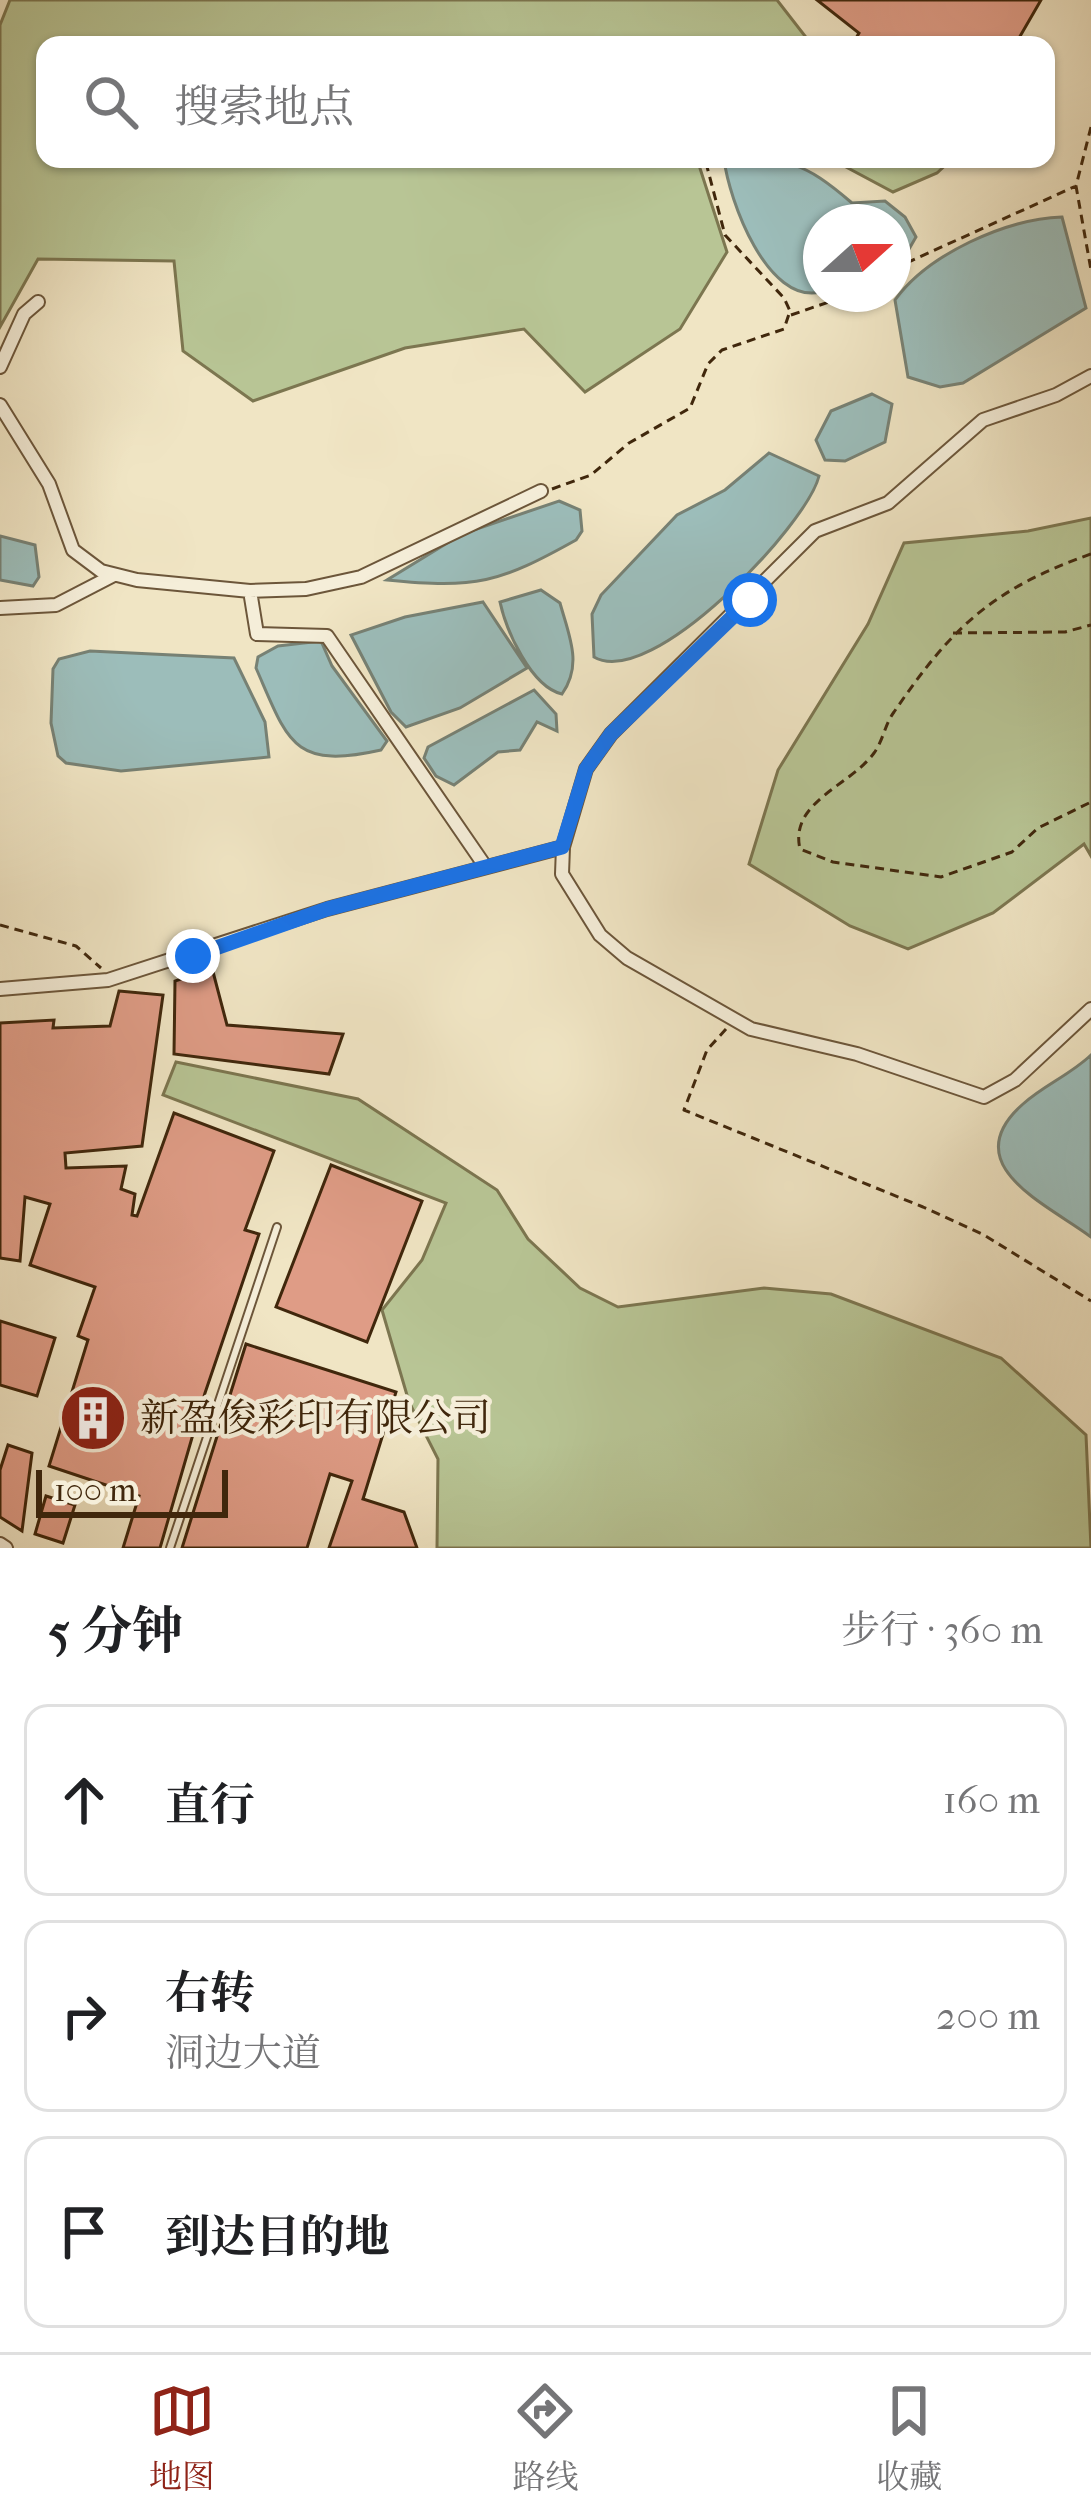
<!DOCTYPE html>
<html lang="zh">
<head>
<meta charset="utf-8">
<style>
  :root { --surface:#fff; --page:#f6f6f6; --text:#202124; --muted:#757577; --line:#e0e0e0; --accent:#8f2418 }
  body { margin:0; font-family:"IM FELL French Canon","Noto Serif SC",serif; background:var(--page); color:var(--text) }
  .compass { position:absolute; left:803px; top:204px; width:108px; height:108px; border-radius:50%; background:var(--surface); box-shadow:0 3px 9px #0004; rotate:69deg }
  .scale { position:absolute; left:36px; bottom:30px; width:192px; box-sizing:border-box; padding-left:12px; border:6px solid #40270c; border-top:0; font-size:33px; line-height:42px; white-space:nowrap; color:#40270c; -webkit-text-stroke:9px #f5eed9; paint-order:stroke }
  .stop { position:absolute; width:36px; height:36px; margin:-27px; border:9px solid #1a73e8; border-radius:50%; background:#fff }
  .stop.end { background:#1a73e8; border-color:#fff; box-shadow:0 3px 12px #0008 }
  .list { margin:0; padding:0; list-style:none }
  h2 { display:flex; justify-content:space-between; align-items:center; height:156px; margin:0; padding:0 48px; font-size:51px }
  h2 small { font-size:39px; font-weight:400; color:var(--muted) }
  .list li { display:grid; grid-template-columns:78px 1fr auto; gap:36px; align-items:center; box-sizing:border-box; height:192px; margin:0 24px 24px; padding:0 24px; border:3px solid var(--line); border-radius:24px }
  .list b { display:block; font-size:45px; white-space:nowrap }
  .list p { margin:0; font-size:39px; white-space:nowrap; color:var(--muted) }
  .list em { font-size:39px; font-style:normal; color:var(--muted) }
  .icon { flex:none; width:66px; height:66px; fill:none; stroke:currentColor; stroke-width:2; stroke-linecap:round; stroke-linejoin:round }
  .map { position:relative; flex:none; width:1091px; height:1548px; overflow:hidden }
  .search { position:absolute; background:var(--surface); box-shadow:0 3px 9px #0004; left:36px; right:36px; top:36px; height:132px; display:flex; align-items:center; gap:30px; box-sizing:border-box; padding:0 42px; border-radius:24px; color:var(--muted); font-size:45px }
  .sheet { height:804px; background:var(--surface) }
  nav { display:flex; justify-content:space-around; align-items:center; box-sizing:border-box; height:168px; border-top:3px solid var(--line); background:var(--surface); font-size:33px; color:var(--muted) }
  nav a { display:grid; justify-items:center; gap:6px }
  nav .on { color:var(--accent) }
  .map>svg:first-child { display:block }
  .green { fill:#b8c595; stroke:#7c7650; stroke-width:3 }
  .water { fill:#9cbdba; stroke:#778174; stroke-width:3 }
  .building { fill:#df9c86; stroke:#40270c; stroke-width:3 }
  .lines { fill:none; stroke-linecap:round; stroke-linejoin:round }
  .service-casing { stroke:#6c563a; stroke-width:10 }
  .minor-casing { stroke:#6c563a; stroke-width:16 }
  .path { stroke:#40270c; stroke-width:3; stroke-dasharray:9 6; stroke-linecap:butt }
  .service { stroke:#f5eed9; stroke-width:6 }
  .minor { stroke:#f5eed9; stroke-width:12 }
  .route { stroke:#1a73e8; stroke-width:15 }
  .labels { text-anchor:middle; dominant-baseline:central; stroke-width:9; stroke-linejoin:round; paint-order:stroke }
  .poi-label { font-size:39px; fill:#40270c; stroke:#f5eed9; text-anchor:start }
</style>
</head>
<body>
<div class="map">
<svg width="1091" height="1548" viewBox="0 0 1091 1548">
  <rect width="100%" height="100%" fill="#f0e5c4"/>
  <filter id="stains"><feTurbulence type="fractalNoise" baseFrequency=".00167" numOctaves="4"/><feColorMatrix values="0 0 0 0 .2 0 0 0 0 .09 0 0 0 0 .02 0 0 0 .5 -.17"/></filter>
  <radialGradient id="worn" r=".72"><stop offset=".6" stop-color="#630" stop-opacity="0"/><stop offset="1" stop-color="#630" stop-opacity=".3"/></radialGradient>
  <path class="green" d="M10,0H777L812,45H45V159H697L727,252L680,329L585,392L524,329L405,348L253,401L183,351L174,261L38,259L0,327V25Z
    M831,159H952L937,173L893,192Z
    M1091,518V856L1084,844L993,913L908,949L850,926L749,864L778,770L868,624L904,543L1028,531Z
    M176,1062L358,1099L497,1190L528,1239L580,1288L618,1307L764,1288L831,1294L1001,1358L1086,1435L1091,1548H437L438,1459L409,1402L382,1310L422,1260L446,1203L163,1095Z"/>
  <path class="water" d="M724,159C788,159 802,160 852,203L885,201L905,217L916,237L905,256L893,261V222H821V292C767,305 729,200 724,159Z
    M1062,217L1086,308L963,383L940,387L908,377L895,300C928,254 1006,219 1062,217Z
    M872,394L892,404L885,442L845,461L825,460L816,440L831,411Z
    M769,453L819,476C807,525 651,691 594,657L592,614L601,595L677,515L725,490Z
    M559,501L580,510L582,531L576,540C499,583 476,589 387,580L462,534Z
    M0,536L35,545L39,577L33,586L0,580Z
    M541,590L560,603C569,636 583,664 562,694C531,687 506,630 500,602Z
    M483,602L527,668L460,708L406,727L391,712L351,635L405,617Z
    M321,641L332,666L387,741L381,750C292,770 288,741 256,668L258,657L278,646Z
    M90,651L234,658L265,722L269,757L121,771L66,763L58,756L51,723L53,669L59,659Z
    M534,690L556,714L557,731L537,722L520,750L498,752L454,785L436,776L424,758L428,747Z
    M1091,1055V1237C1047,1204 954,1165 1023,1104C1044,1085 1070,1075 1091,1055Z"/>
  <path class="building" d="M817,0H1041L1015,45H852L859,33Z
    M212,968L227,1025L343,1034L329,1074L174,1054L175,981Z
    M119,991L163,995L142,1146L65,1153L66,1168L126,1166L121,1189L135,1194L132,1215L137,1216L174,1113L274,1151L245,1230L259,1234L205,1393L160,1548H123L139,1496L49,1466L88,1340L78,1336L95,1287L30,1265L50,1204L25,1197L20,1261L0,1258V1023L54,1020L53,1028L110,1026Z
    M331,1165L422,1201L367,1342L276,1307Z
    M0,1321L55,1338L37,1396L0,1385Z
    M246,1344L396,1392L363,1499L404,1512L417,1548H329L352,1481L330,1474L307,1548H182Z
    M8,1445L32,1453L22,1531L0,1517V1470Z
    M46,1496L75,1505L63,1543L35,1534Z"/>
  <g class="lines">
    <g class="service-casing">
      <path id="service" d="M170,1548L277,1227"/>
    </g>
    <g class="minor-casing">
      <path id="minor" d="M0,367L24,314L38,302
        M1091,376L1056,395L983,420L888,503L815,531L611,734L586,769L563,847L562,874L600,935L627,958L751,1029L857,1054L984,1097L1015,1080L1091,1009
        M0,405L49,484L73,550L101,571L137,580L250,591L257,634L327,636L485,866
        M250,591L306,589L361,577L541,491
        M0,608L56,605L114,575
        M0,989L108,980L327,909L563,847
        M0,1544L6,1548"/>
    </g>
    <path class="path" d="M1091,127L1076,186L1091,270
      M893,269L1076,186
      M791,315L852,294
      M552,489L591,475L629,443L690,408L708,364L722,350L784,329L790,311L784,298L725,235L705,159
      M1091,554C992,589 952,627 894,712C885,724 883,741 874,753C850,786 789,802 800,849L833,862L941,877L1012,852L1038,828L1091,802
      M953,633L1065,632L1091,625
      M0,925L76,946L101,968
      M726,1029L707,1050L684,1110L923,1207L984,1235L1091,1301"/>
    <use href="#service" class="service"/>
    <use href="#minor" class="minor"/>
  </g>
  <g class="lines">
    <path class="route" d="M193,956L327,909L562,847L586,769L611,734L750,600"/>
  </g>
  <defs>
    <g id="building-disc" transform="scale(3.45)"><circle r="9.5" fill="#8f2418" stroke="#f5eed9"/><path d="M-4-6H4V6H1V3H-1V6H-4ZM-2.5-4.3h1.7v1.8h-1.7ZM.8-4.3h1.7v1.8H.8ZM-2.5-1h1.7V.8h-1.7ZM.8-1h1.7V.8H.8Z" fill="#fff"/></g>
  </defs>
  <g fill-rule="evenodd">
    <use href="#building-disc" x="93" y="1418"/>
  </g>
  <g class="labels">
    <g class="poi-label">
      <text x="140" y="1418">新盈俊彩印有限公司</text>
    </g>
  </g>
  <rect width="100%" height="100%" filter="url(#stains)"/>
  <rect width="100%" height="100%" fill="url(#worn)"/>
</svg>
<svg class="compass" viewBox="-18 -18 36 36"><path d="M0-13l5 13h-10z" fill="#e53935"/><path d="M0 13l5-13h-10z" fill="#757577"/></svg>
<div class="scale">100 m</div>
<div class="stop" style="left:750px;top:600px"></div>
<div class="stop end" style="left:193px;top:956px"></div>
<div class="search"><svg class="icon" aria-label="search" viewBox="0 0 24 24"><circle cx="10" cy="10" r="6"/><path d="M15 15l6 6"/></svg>搜索地点</div>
</div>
<section class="sheet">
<h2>5 分钟<small>步行 · 360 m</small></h2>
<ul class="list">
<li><svg class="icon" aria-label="ahead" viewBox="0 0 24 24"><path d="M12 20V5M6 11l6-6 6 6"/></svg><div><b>直行</b></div><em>160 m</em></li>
<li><svg class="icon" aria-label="right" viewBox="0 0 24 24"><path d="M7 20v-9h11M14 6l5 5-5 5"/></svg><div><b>右转</b><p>洞边大道</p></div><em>200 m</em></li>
<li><svg class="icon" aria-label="arrive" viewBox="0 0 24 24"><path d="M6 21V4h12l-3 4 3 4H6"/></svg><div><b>到达目的地</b></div></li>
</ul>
</section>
<nav>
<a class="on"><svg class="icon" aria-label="map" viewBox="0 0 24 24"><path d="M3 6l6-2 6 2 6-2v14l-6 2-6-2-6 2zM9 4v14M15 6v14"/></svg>地图</a>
<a><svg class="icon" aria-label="directions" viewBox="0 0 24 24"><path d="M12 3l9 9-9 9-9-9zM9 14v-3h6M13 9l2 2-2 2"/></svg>路线</a>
<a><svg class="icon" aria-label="saved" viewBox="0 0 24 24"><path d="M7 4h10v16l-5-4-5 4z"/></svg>收藏</a>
</nav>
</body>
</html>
